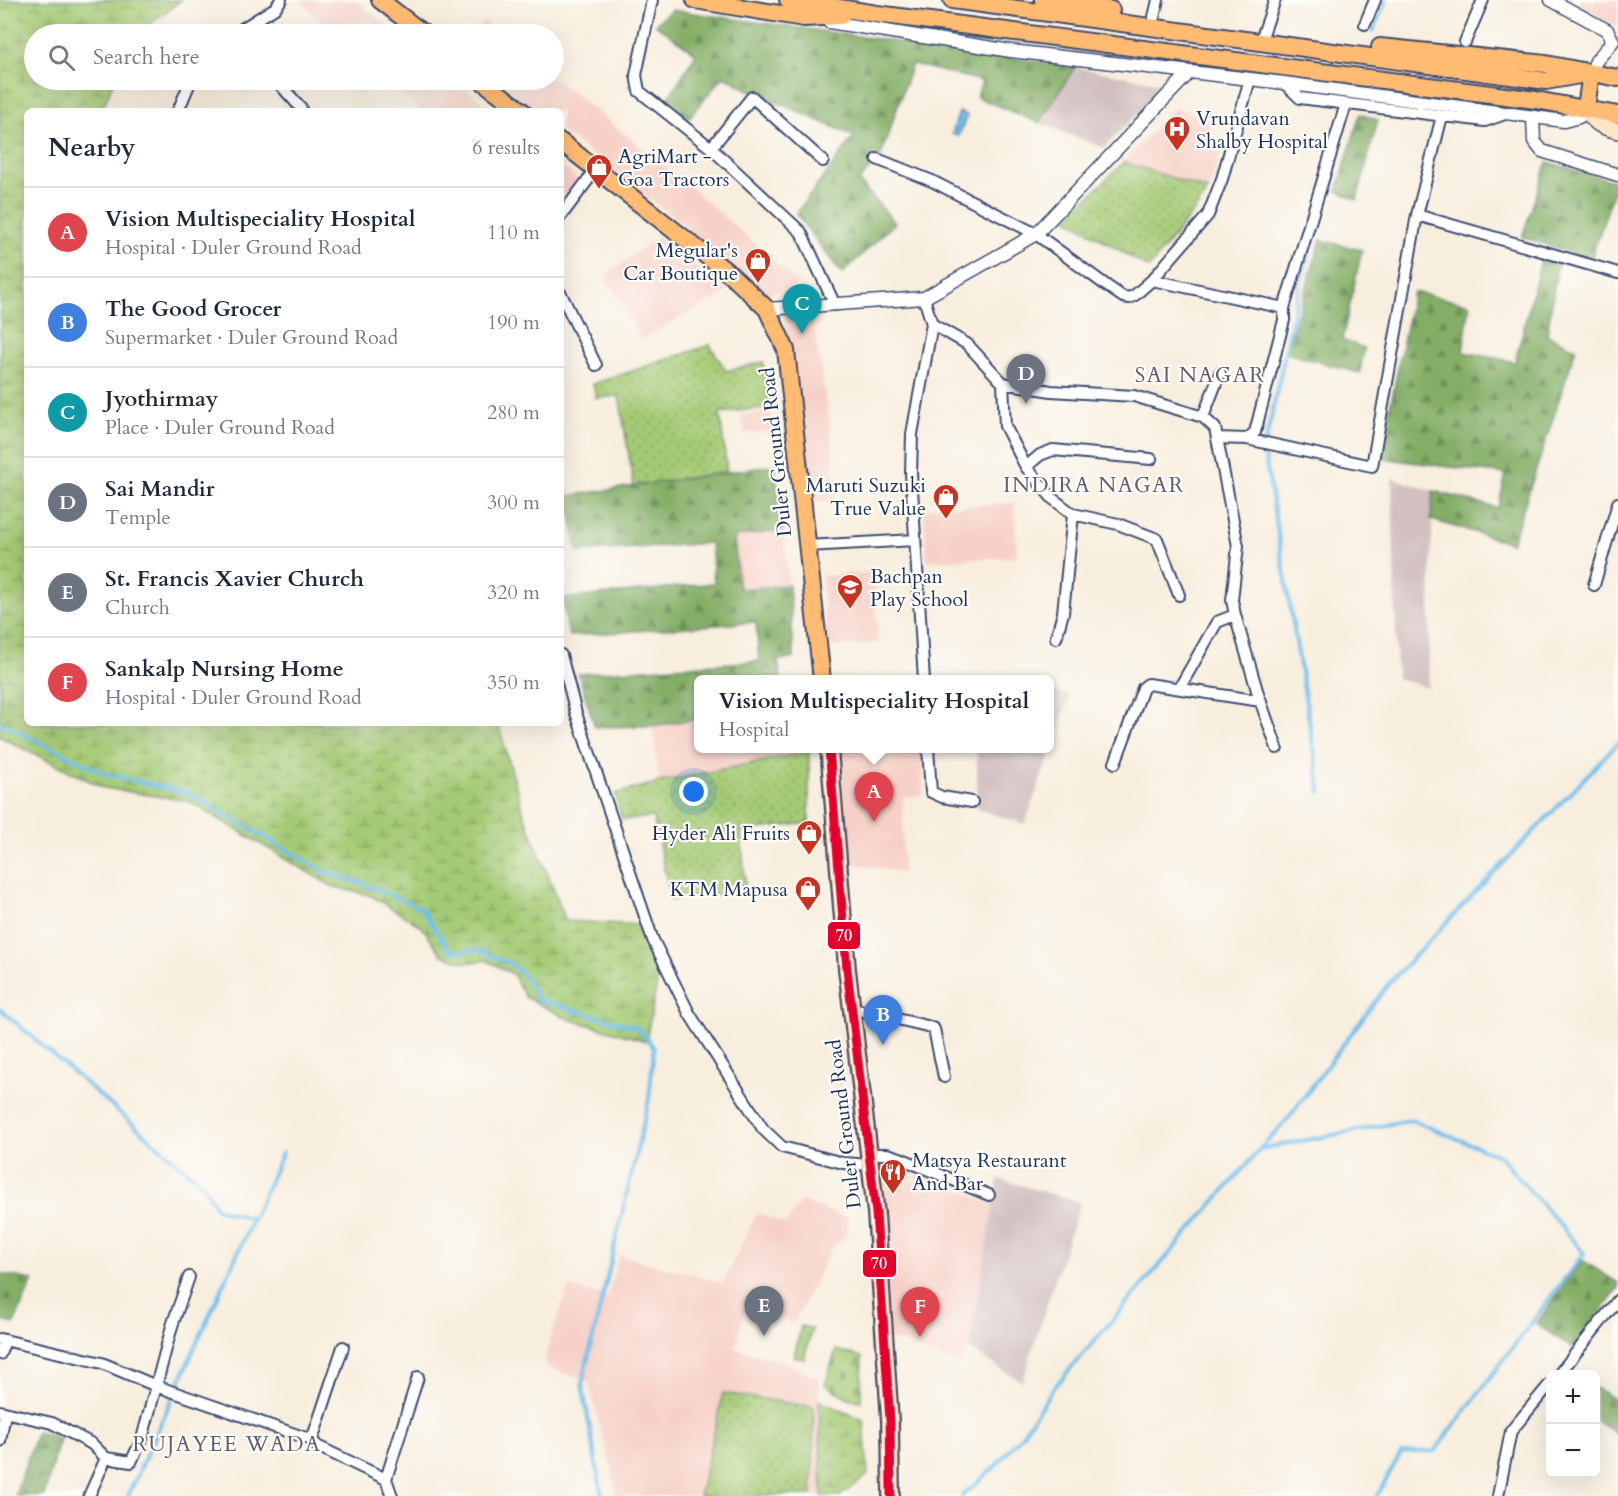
<!DOCTYPE html>
<html lang="en">
<head>
<meta charset="utf-8">
<style>
  :root { --surface:#fff; --page:#f6f6f7; --text:#1f2937; --muted:#747a83; --line:#e0e1e3; --accent:#db2777 }
  body { margin:0; font-family:Cardo,serif; background:var(--page); color:var(--text) }
  .controls { position:absolute; right:18px; bottom:18px; display:grid; overflow:hidden; border-radius:9px; box-shadow:0 6px 24px #0002 }
  .controls button { width:54px; height:54px; display:grid; place-items:center; padding:0; border:0; border-bottom:2px solid var(--line); background:var(--surface); color:var(--text); font:30px sans-serif }
  .you { position:absolute; left:694px; top:792px; width:21px; height:21px; margin:-15px; border:4px solid #fff; border-radius:50%; background:#1a73e8; box-shadow:0 0 0 9px #1a73e833 }
  .badge { display:grid; place-items:center; width:39px; height:39px; border-radius:50%; background:var(--accent); color:#fff; font-size:20px; font-weight:700 }
  .pin { position:absolute; translate:-50% -50px; filter:drop-shadow(0 2px 3px #0008) }
  .pin::after { content:''; position:absolute; top:32px; width:21px; height:18px; background:inherit; clip-path:polygon(0 0,100% 0,50% 100%) }
  .popup { position:absolute; left:694px; top:675px; width:360px; height:78px; box-sizing:border-box; display:grid; place-content:center; border-radius:9px; background:var(--surface); filter:drop-shadow(0 2px 4px #0005); font-size:20px; white-space:nowrap; color:var(--muted) }
  .popup b { font-size:22px; color:var(--text) }
  .popup::after { content:''; position:absolute; left:50%; top:100%; margin-left:-12px; border:12px solid transparent; border-top-color:var(--surface) }
  .list { margin:0; padding:0; list-style:none }
  h2 { display:flex; justify-content:space-between; align-items:center; height:78px; margin:0; padding:0 24px; font-size:26px }
  h2 small { font-size:20px; font-weight:400; color:var(--muted) }
  .list li { display:grid; grid-template-columns:39px 1fr auto; gap:18px; align-items:center; box-sizing:border-box; height:90px; padding:0 24px; border-top:2px solid var(--line) }
  .list b { display:block; font-size:22px; white-space:nowrap }
  .list p { margin:0; font-size:20px; white-space:nowrap; color:var(--muted) }
  .list em { font-size:20px; font-style:normal; color:var(--muted) }
  .icon { flex:none; width:33px; height:33px; fill:none; stroke:currentColor; stroke-width:2; stroke-linecap:round; stroke-linejoin:round }
  .map { position:relative; flex:none; width:1618px; height:1496px; overflow:hidden }
  .search { position:absolute; background:var(--surface); box-shadow:0 6px 24px #0002; left:24px; top:24px; width:540px; height:66px; display:flex; align-items:center; gap:15px; box-sizing:border-box; padding:0 21px; border-radius:33px; color:var(--muted); font-size:22px }
  .panel { position:absolute; background:var(--surface); box-shadow:0 6px 24px #0002; left:24px; top:108px; width:540px; height:618px; border-radius:9px }
  .map>svg:first-child { display:block }
  .built { fill:#f7d1c8 }
  .industrial { fill:#d2bfc0 }
  .green { fill:url(#green-dots); stroke:#607c69; stroke-width:1.5 }
  .forest { fill:url(#forest-firs); stroke:#506e62; stroke-width:1.5 }
  .wetland { fill:url(#wetland-marsh); stroke:#607c69; stroke-width:1.5 }
  .cemetery { fill:url(#cemetery-stones); stroke:#607c69; stroke-width:1.5 }
  .water { fill:url(#water-waves); stroke:#4678a4; stroke-width:1.5 }
  .lines { fill:none; stroke-linecap:round; stroke-linejoin:round }
  .stream { stroke:#71c0eb; stroke-width:4 }
  .minor-casing { stroke:#3c4c71; stroke-width:14 }
  .tertiary-casing { stroke:#3c4c71; stroke-width:15 }
  .secondary-casing { stroke:#3c4c71; stroke-width:18 }
  .primary-casing { stroke:#3c4c71; stroke-width:20 }
  .trunk-casing { stroke:#3c4c71; stroke-width:20 }
  .minor { stroke:#fff; stroke-width:10 }
  .tertiary { stroke:#fff; stroke-width:12 }
  .secondary { stroke:#ffe4c6; stroke-width:15 }
  .primary { stroke:#ffbb71; stroke-width:16 }
  .trunk { stroke:#ffbb71; stroke-width:16 }
  .bus-1-casing { stroke:#fdfcf7; stroke-width:14 }
  .bus-1 { stroke:#e4002b; stroke-width:9 }
  .labels { text-anchor:middle; dominant-baseline:central; stroke-width:4.5; stroke-linejoin:round; paint-order:stroke }
  .poi-label { font-size:20px; fill:#1b2f5e; stroke:#fdfcf7; text-anchor:start }
  .street-label { font-size:20px; fill:#1b2f5e; stroke:#fdfcf7 }
  .neighbourhood-label { font-size:21px; letter-spacing:1.5px; fill:#625c72; stroke:#fdfcf7 }
  .line-badge { stroke:#fdfcf7; stroke-width:2 }
  .badge-label { font-size:16px; text-anchor:middle; font-weight:bold; fill:#fff }
</style>
</head>
<body>
<div class="map">
<svg width="1618" height="1496" viewBox="0 0 1618 1496">
  <defs>
    <pattern id="green-dots" width="8" height="8" patternUnits="userSpaceOnUse" patternTransform="scale(1.5)"><rect width="8" height="8" fill="#a5ca74"/><path d="M2 2h.1M6 6h.1" fill="none" stroke="#86a462" stroke-width="1.8" stroke-linecap="round"/></pattern>
    <pattern id="forest-firs" width="22" height="20" patternUnits="userSpaceOnUse" patternTransform="scale(1.5)"><rect width="22" height="20" fill="#84ae66"/><path d="M5 1l3.5 6h-7zM16 11l3.5 6h-7z" fill="#6b8e57"/></pattern>
    <pattern id="wetland-marsh" width="20" height="14" patternUnits="userSpaceOnUse" patternTransform="scale(1.5)"><rect width="20" height="14" fill="#a5ca74"/><path d="M1 5h8M5 5V1M11 12h8M15 12V8" fill="none" stroke="#86a462"/></pattern>
    <pattern id="cemetery-stones" width="16" height="16" patternUnits="userSpaceOnUse" patternTransform="scale(1.5)"><rect width="16" height="16" fill="#a5ca74"/><path d="M2 7V4a2 2 0 0 1 4 0v3zM10 15v-3a2 2 0 0 1 4 0v3z" fill="#86a462"/></pattern>
    <pattern id="water-waves" width="16" height="10" patternUnits="userSpaceOnUse" patternTransform="scale(1.5)"><rect width="16" height="10" fill="#71c0eb"/><path d="M0 5q4-4 8 0t8 0" fill="none" stroke="#5c9cc2"/></pattern>
  </defs>
  <rect width="100%" height="100%" fill="#fdfcf7"/>
  <filter id="ink" filterUnits="userSpaceOnUse"><feTurbulence type="fractalNoise" baseFrequency=".0167" numOctaves="2"/><feDisplacementMap in="SourceGraphic" scale="12" xChannelSelector="R" yChannelSelector="G"/><feConvolveMatrix kernelMatrix="1 2 1 2 8 2 1 2 1" color-interpolation-filters="sRGB"/></filter>
  <filter id="wash" filterUnits="userSpaceOnUse"><feTurbulence type="fractalNoise" baseFrequency=".008" numOctaves="4" result="noise"/><feDisplacementMap in="SourceGraphic" scale="24" xChannelSelector="R" yChannelSelector="G"/><feGaussianBlur stdDeviation="1.35" result="paint"/><feColorMatrix in="noise" values="0 0 0 0 0 0 0 0 0 0 0 0 0 0 0 0 0 1.4 0 .05"/><feComposite in="paint" operator="in"/></filter>
  <g filter="url(#wash)">
    <rect width="100%" height="100%" fill="#f8eede"/>
    <path class="built" d="M299,0H355L398,34H336Z
      M1581,0H1618V26L1578,8Z
      M484,21L500,34H472Z
      M554,77L695,191L800,284L765,296L672,216L561,130V111H536L495,80H554Z
      M385,80H454L493,111H421Z
      M1175,107L1213,121L1208,136L1225,142L1208,190L1124,162Z
      M561,166L580,181L561,205Z
      M658,237L728,292L641,339L605,276Z
      M784,314H812L831,433L837,501L811,503L805,436Z
      M771,412L772,431L744,434L742,415Z
      M1015,503L1017,557L927,561L924,508Z
      M783,530L789,585L739,589L734,537Z
      M873,572L879,643L827,647L822,576Z
      M698,719V748H809V752L659,782L652,726Z
      M840,749H921L923,795L903,798V873L848,862Z
      M879,1159L994,1203L969,1349L959,1364L889,1338Z
      M801,1201L849,1218L847,1235L830,1251L794,1323L745,1310L735,1348L784,1362L819,1379L822,1496H616L612,1472L588,1381L544,1366L550,1338L569,1287L608,1298L619,1255L723,1283L757,1213L786,1224Z"/>
    <path class="industrial" d="M1075,67L1166,84L1104,148L1039,123Z
      M1392,478L1433,491L1428,688L1397,678Z
      M1050,691L1070,696L1025,824L977,809V749L1050,748Z
      M998,1179L1080,1202L1022,1382L969,1349Z"/>
    <path class="green" d="M1124,162L1208,190L1197,207L1149,268L1066,218Z
      M710,345L726,371L763,362L770,407L720,413L727,472L634,486L619,396L596,398L593,384Z
      M809,752V823L741,831L746,892L671,900L653,817L622,820L615,794L659,782Z
      M801,1326L812,1329L804,1359L794,1357Z
      M723,1393L814,1407L812,1495L699,1496Z"/>
    <path class="forest" d="M672,10L1075,67L1039,123L977,97L982,81L912,64L881,156L859,181L895,223L842,274L796,214L854,136L749,90L724,76L688,119L666,101L696,54L655,24Z
      M1360,114L1378,120L1357,200L1337,191Z
      M1547,162L1617,182L1591,259L1522,237Z
      M1321,240L1362,250L1342,340L1364,348L1360,373L1286,353Z
      M1542,256L1558,261L1547,335L1576,349L1512,543L1431,520L1433,491L1498,508L1506,474L1380,458L1413,292L1470,304L1463,352L1515,362Z
      M775,465L783,530L734,537L739,589L789,585L794,658L778,660L781,679L698,680V719L652,726L595,727L578,674L759,661L756,622L569,636L562,599L714,583L711,543L577,552L568,496Z
      M1582,1260L1618,1283V1289L1573,1348L1536,1324Z
      M0,1274L33,1280L14,1324L0,1321Z
      M1596,1388L1618,1402V1434L1596,1421Z
      M37,1431L60,1438L44,1496H15Z"/>
    <path class="wetland" d="M0,0H181L138,34H34V80H114L102,111H27V723H498L525,817L566,921L640,925L658,978L646,1041L568,1019L525,997L513,974L486,960L466,963L442,955L422,927L372,896L331,886L189,801L104,788L0,737Z
      M819,1401L864,1420L868,1475L840,1496H822Z"/>
    <path class="cemetery" d="M836,1350L862,1357L861,1401L852,1400L825,1385Z"/>
    <path class="water" d="M959,112L967,115L959,136L952,134Z"/>
    <g class="lines">
      <path class="stream" d="M1373,31L1386,0
        M0,723L106,774L188,793L325,872L362,883L421,908L451,952L478,950L513,965L527,979L538,1000L639,1028L654,1048L649,1099L582,1384L602,1496
        M1321,792L1264,450L1300,284L1327,193
        M0,1009L203,1185L217,1209L252,1219
        M1260,1149L1287,1120L1389,983L1618,743
        M128,1496L283,1152
        M962,1496L994,1468L1022,1435L1052,1390L1260,1149L1411,1120L1500,1156L1584,1253L1435,1451L1401,1453L1377,1496"/>
    </g>
  </g>
  <g filter="url(#ink)">
    <g class="lines">
      <g class="minor-casing">
        <path id="minor" d="M652,0L636,75L639,91L711,148L801,232L835,305
          M1154,17L1158,0
          M1365,24L1375,0
          M234,34L275,8L281,0
          M1263,34L1275,0
          M1465,42L1483,0
          M276,80L301,108
          M1284,83L1300,98L1485,121L1508,113
          M178,111L191,80
          M711,148L752,97L823,161
          M877,159L932,181L1036,234L1107,286L1123,297L1129,298L1135,295L1152,280L1208,215L1222,179L1250,79
          M1417,215L1618,273
          M561,216L596,169
          M1152,280L1284,308L1346,104
          M561,294L596,365
          M932,324L967,344L1003,383L1051,391L1134,396L1203,417L1215,428L1238,546L1232,600L1235,615L1259,697L1277,748
          M1003,383L1005,426L1026,467L1053,499L1073,514L1118,524L1157,539L1179,595
          M1203,417L1220,373
          M1217,438L1247,439L1255,432L1284,320V308
          M1247,439L1372,466L1417,215L1442,116
          M1026,467L1040,455L1053,450L1151,459
          M807,546L915,540
          M1594,585L1618,503
          M1056,638L1063,613L1073,514
          M561,655L576,713L653,940L689,1013L763,1129L782,1147L843,1163L870,1165
          M924,680L911,473L912,434L932,324L924,298
          M1180,687L1217,622L1235,615
          M928,748L931,792L942,797L972,802
          M1115,763L1143,688L1148,684L1261,701
          M851,1008L927,1026L934,1029L944,1077
          M869,1154H887L900,1158L989,1195
          M0,1339L102,1363L156,1386L312,1440L317,1446L386,1479L392,1496
          M0,1354L5,1340
          M1559,1374L1618,1300
          M0,1411L52,1423L92,1444L106,1458L89,1496
          M312,1440L343,1347
          M0,1441L5,1413
          M106,1458L131,1462L142,1439L172,1326L189,1277
          M386,1479L418,1377
          M1498,1496L1511,1431L1550,1384"/>
      </g>
      <g class="tertiary-casing">
        <path id="tertiary" d="M1551,0L1607,30L1613,41L1596,61L1591,73
          M829,22L1011,51L1284,83L1564,121L1579,117L1586,108
          M1533,117L1534,141L1542,151L1618,175
          M767,309L924,298L1036,234L1189,73"/>
      </g>
      <g class="secondary-casing">
        <path id="secondary" d="M1586,108C1593,124 1602,127 1618,131"/>
      </g>
      <g class="primary-casing">
        <path id="primary" d="M380,0L424,34
          M481,80L522,111
          M561,142L731,275L767,309L786,350L822,680
          M829,748L847,969L876,1213L890,1421L891,1496"/>
      </g>
      <g class="trunk-casing">
        <path id="trunk" d="M695,0L804,18L841,16
          M788,0L877,14L1536,100L1618,115
          M952,0L1546,81L1591,73
          M1043,0L1111,10
          M1380,47L1546,64L1618,78
          M1586,108L1591,73"/>
      </g>
      <use href="#minor" class="minor"/>
      <use href="#tertiary" class="tertiary"/>
      <use href="#secondary" class="secondary"/>
      <use href="#primary" class="primary"/>
      <use href="#trunk" class="trunk"/>
      <g class="bus-1-casing">
        <path id="bus-1" d="M829,748L847,969L876,1213L890,1421L891,1496"/>
      </g>
      <use href="#bus-1" class="bus-1"/>
    </g>
  </g>
  <defs>
    <g id="hospital-pin" transform="scale(1.35)"><path d="M0 17L-7.5 6A9.5 9.5 0 1 1 7.5 6Z" fill="#c8321e" stroke="#fdfcf7"/><path d="M-5-5h3v3.5h4V-5h3V5h-3V1.5h-4V5h-3Z" fill="#fff"/></g>
    <g id="shop-pin" transform="scale(1.35)"><path d="M0 17L-7.5 6A9.5 9.5 0 1 1 7.5 6Z" fill="#c8321e" stroke="#fdfcf7"/><path d="M-5-2.5h2.3a2.7 3.5 0 0 1 5.4 0H5L5.5 6h-11ZM-1.5-2.5h3a1.5 2.3 0 0 0-3 0Z" fill="#fff"/></g>
    <g id="school-pin" transform="scale(1.35)"><path d="M0 17L-7.5 6A9.5 9.5 0 1 1 7.5 6Z" fill="#c8321e" stroke="#fdfcf7"/><path d="M0-5L7-2L0 1L-7-2ZM-4 1L0 2.5L4 1V4Q0 6-4 4Z" fill="#fff"/></g>
    <g id="restaurant-pin" transform="scale(1.35)"><path d="M0 17L-7.5 6A9.5 9.5 0 1 1 7.5 6Z" fill="#c8321e" stroke="#fdfcf7"/><path d="M-5-6h1v4h1v-4h1v4h1v-4h1v5L-1.5 .5V6h-2V.5L-5-1ZM5-6V6H3V1.5H1.5Q1.5-4 5-6Z" fill="#fff"/></g>
  </defs>
  <g fill-rule="evenodd">
    <use href="#hospital-pin" x="1177" y="129"/>
    <use href="#shop-pin" x="599" y="167"/>
    <use href="#shop-pin" x="758" y="261"/>
    <use href="#shop-pin" x="946" y="497"/>
    <use href="#school-pin" x="850" y="587"/>
    <use href="#shop-pin" x="809" y="833"/>
    <use href="#shop-pin" x="808" y="889"/>
    <use href="#restaurant-pin" x="893" y="1172"/>
  </g>
  <g class="labels">
    <g class="poi-label">
      <text x="1196" y="118">Vrundavan<tspan x="1196" dy="23">Shalby Hospital</tspan></text>
      <text x="618" y="156">AgriMart -<tspan x="618" dy="23">Goa Tractors</tspan></text>
      <text x="738" y="250" text-anchor="end">Megular's<tspan x="738" dy="23">Car Boutique</tspan></text>
      <text x="926" y="485" text-anchor="end">Maruti Suzuki<tspan x="926" dy="23">True Value</tspan></text>
      <text x="870" y="576">Bachpan<tspan x="870" dy="23">Play School</tspan></text>
      <text x="790" y="833" text-anchor="end">Hyder Ali Fruits</text>
      <text x="788" y="889" text-anchor="end">KTM Mapusa</text>
      <text x="912" y="1160">Matsya Restaurant<tspan x="912" dy="23">And Bar</tspan></text>
    </g>
    <g class="street-label">
      <text transform="translate(776 452) rotate(-96)">Duler Ground Road</text>
      <text transform="translate(844 1124) rotate(-97)">Duler Ground Road</text>
    </g>
    <g class="neighbourhood-label">
      <text x="1200" y="375">SAI NAGAR</text>
      <text x="1094" y="485">INDIRA NAGAR</text>
      <text x="227" y="1444">RUJAYEE WADA</text>
    </g>
  </g>
  <g class="line-badge">
    <rect x="827" y="921" width="34" height="29" rx="6" fill="#e4002b"/>
    <rect x="862" y="1249" width="35" height="29" rx="6" fill="#e4002b"/>
  </g>
  <g class="badge-label">
    <text x="844" y="941">70</text>
    <text x="879" y="1269">70</text>
  </g>
</svg>
<div class="controls">
<button>+</button>
<button>−</button>
</div>
<div class="you"></div>
<div class="pin badge" style="left:874px;top:822px;background:#e0444e">A</div>
<div class="popup"><b>Vision Multispeciality Hospital</b>Hospital</div>
<div class="pin badge" style="left:883px;top:1045px;background:#3f7fe0">B</div>
<div class="pin badge" style="left:802px;top:334px;background:#0f9aa8">C</div>
<div class="pin badge" style="left:1026px;top:404px;background:#6b7280">D</div>
<div class="pin badge" style="left:764px;top:1336px;background:#6b7280">E</div>
<div class="pin badge" style="left:920px;top:1337px;background:#e0444e">F</div>
<div class="search"><svg class="icon" aria-label="search" viewBox="0 0 24 24"><circle cx="10" cy="10" r="6"/><path d="M15 15l6 6"/></svg>Search here</div>
<section class="panel">
<h2>Nearby<small>6 results</small></h2>
<ul class="list">
<li><span class="badge" style="background:#e0444e">A</span><div><b>Vision Multispeciality Hospital</b><p>Hospital · Duler Ground Road</p></div><em>110 m</em></li>
<li><span class="badge" style="background:#3f7fe0">B</span><div><b>The Good Grocer</b><p>Supermarket · Duler Ground Road</p></div><em>190 m</em></li>
<li><span class="badge" style="background:#0f9aa8">C</span><div><b>Jyothirmay</b><p>Place · Duler Ground Road</p></div><em>280 m</em></li>
<li><span class="badge" style="background:#6b7280">D</span><div><b>Sai Mandir</b><p>Temple</p></div><em>300 m</em></li>
<li><span class="badge" style="background:#6b7280">E</span><div><b>St. Francis Xavier Church</b><p>Church</p></div><em>320 m</em></li>
<li><span class="badge" style="background:#e0444e">F</span><div><b>Sankalp Nursing Home</b><p>Hospital · Duler Ground Road</p></div><em>350 m</em></li>
</ul>
</section>
</div>
</body>
</html>
